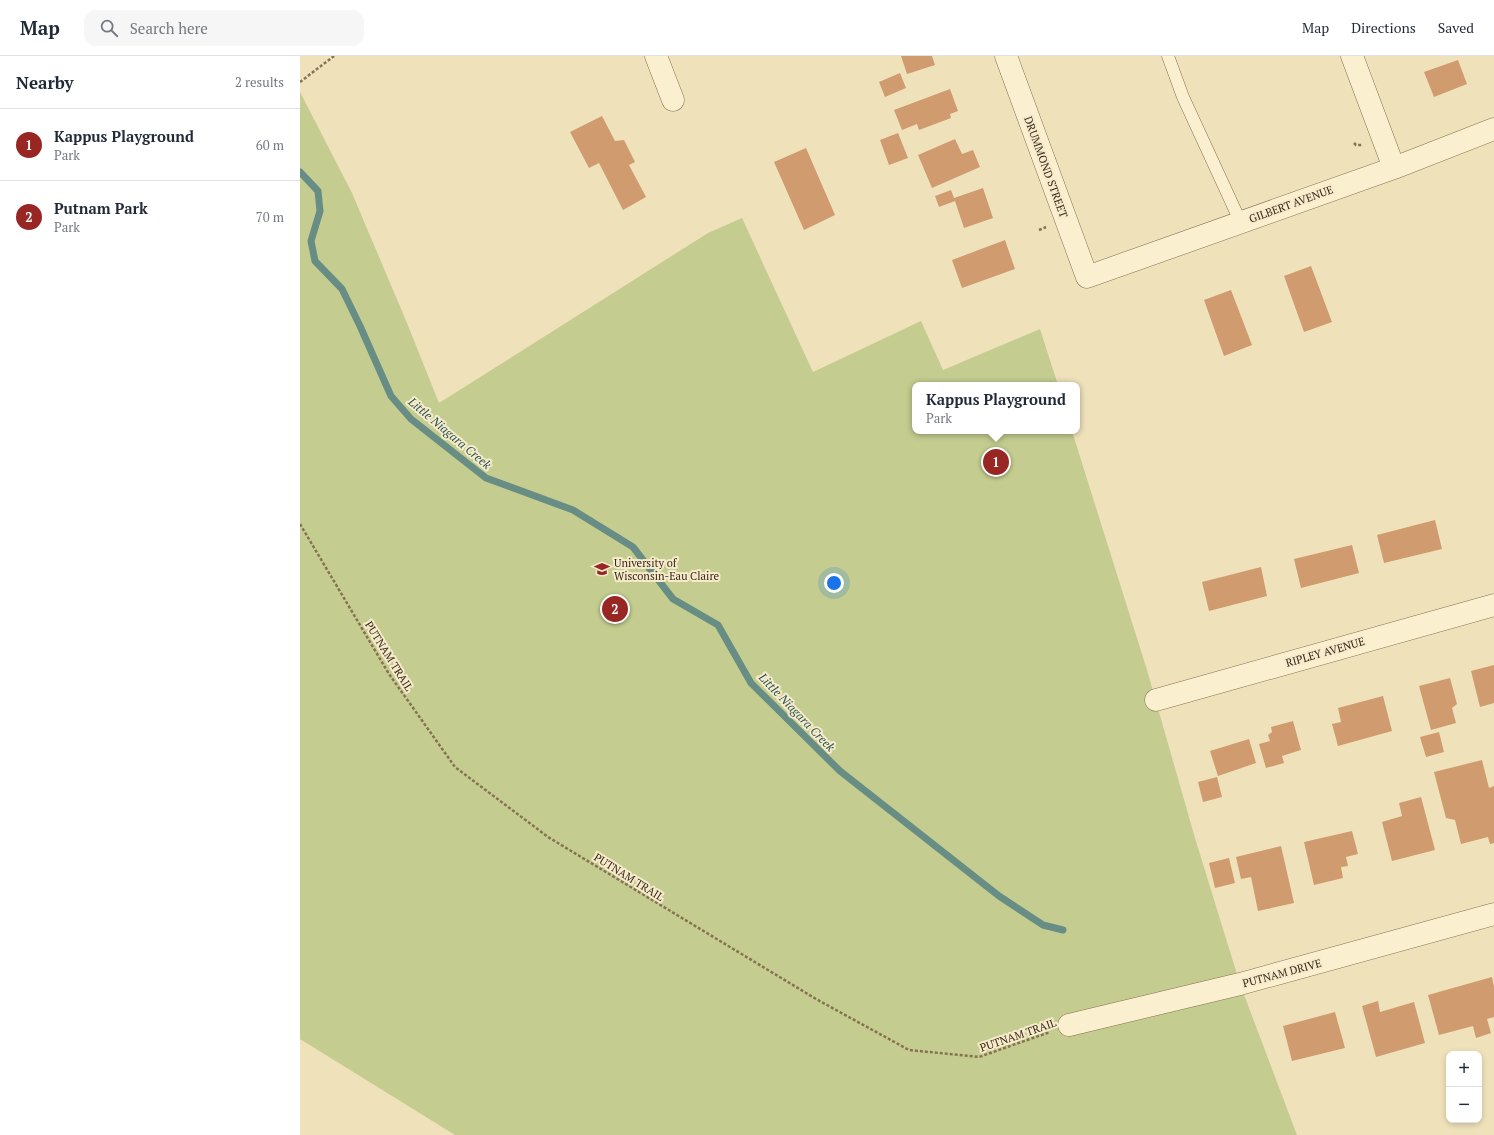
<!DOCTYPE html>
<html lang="en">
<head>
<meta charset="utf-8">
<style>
  :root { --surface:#fff; --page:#f6f6f7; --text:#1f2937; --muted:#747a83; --line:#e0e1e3; --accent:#982622 }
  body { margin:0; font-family:"PT Serif",serif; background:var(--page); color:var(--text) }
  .controls { position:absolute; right:12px; bottom:12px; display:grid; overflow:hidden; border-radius:8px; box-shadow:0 2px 6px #0003 }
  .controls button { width:36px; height:36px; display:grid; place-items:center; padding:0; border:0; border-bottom:1px solid var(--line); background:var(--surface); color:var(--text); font:20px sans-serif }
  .you { position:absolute; left:534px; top:527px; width:14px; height:14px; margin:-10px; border:3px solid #fff; border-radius:50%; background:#1a73e8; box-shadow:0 0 0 6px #1a73e833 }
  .badge { display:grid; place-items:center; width:26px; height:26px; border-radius:50%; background:var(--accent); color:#fff; font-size:13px; font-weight:700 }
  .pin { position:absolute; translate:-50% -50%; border:2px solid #fff; box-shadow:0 1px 4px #0006 }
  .popup { position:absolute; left:612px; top:326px; width:168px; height:52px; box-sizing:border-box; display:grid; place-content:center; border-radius:8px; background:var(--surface); filter:drop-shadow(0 1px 3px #0005); font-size:13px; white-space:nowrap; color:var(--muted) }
  .popup b { font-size:15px; color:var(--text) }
  .popup::after { content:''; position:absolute; left:50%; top:100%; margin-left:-8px; border:8px solid transparent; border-top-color:var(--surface) }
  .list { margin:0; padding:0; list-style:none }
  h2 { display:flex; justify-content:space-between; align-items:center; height:52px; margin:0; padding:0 16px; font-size:17px }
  h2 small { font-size:13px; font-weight:400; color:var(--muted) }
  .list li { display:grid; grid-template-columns:26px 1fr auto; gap:12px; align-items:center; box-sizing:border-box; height:72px; padding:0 16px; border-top:1px solid var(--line) }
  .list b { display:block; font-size:15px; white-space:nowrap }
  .list p { margin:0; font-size:13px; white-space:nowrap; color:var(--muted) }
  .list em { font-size:13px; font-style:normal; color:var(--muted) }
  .icon { flex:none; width:22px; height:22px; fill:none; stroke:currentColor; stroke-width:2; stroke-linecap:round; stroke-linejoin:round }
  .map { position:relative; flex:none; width:1194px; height:1079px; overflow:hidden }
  header { display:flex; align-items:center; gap:24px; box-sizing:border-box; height:56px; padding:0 20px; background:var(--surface); border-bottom:1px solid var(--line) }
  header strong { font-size:19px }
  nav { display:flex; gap:22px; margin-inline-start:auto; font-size:14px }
  .search { width:280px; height:36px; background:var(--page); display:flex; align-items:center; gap:10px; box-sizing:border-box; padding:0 14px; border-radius:12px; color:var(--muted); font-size:15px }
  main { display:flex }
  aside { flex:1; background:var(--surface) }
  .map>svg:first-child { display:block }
  .green { fill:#c4cd8f }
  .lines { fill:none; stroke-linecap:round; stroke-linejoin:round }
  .stream { stroke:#678d85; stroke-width:7 }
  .building { fill:#cf9b6f }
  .service-casing { stroke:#877154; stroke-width:13 }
  .minor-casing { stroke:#877154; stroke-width:23 }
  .path { stroke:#877154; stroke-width:2.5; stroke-dasharray:3 2; stroke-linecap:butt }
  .service { stroke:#faefce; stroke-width:12 }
  .minor { stroke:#faefce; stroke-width:22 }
  .labels { text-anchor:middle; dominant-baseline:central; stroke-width:4; stroke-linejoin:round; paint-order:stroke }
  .street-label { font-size:11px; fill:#35281a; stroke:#f7ebcb }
  .poi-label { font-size:11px; fill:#35281a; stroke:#f7ebcb; text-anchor:start }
  .water-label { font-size:12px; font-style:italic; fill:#285655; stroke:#f7ebcb }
</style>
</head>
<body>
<header>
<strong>Map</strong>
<div class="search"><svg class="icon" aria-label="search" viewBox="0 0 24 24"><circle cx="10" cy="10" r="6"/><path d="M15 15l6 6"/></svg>Search here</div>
<nav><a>Map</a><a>Directions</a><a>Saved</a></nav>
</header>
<main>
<aside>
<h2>Nearby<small>2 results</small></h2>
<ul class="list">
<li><span class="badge">1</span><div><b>Kappus Playground</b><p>Park</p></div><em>60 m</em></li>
<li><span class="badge">2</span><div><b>Putnam Park</b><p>Park</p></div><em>70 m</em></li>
</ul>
</aside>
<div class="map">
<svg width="1194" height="1079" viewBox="0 0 1194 1079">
  <rect width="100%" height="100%" fill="#efe2bb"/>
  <path class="green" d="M0,36L52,137L107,267L139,347L408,177L442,162L513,316L621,265L643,314L740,273L758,329H615V375H772L847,614L895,782L940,928L997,1079H155L0,983Z"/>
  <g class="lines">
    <path class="stream" d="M0,116L18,135L20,155L11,185L15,205L42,233L60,270L91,340L111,363L186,422L273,454L333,491L373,543L418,569L451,627L540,715L699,840L743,869L763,874"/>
  </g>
  <path class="building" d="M601,0H632L635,9L607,18Z
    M1158,4L1167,28L1134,41L1124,16Z
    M600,17L606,32L585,41L579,26Z
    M650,33L658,55L650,58L651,62L619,74L617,68L602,74L594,54Z
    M302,60L315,85L324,84L335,106L329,109L346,141L323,154L299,107L289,112L270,76Z
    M598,77L608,102L589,109L580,84Z
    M655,83L662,98L673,94L680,111L632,132L618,99Z
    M506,92L535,159L504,174L474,106Z
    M683,132L693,162L664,172L655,145L639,151L635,140L651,134L654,142Z
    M705,184L715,213L662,232L652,204Z
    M1011,210L1032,266L1004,276L984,220Z
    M931,234L952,289L924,300L904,244Z
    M1135,464L1142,493L1084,507L1077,479Z
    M1052,489L1059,517L1001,532L994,503Z
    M961,511L967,540L909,555L902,526Z
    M1194,609V647L1180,651L1171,615Z
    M1150,622L1157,648L1152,652L1156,667L1131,674L1119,630Z
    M1083,640L1092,675L1038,690L1032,668L1041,666L1038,652Z
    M993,665L1001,694L982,700L984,707L966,712L959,688L970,685L968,679L972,676L971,671Z
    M1139,676L1144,696L1126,701L1120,681Z
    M949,683L956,707L918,720L910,695Z
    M1182,704L1189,732L1194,730V787L1190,788L1188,781L1161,788L1155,764L1146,762L1134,716Z
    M917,721L922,741L903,746L898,726Z
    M1121,741L1135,794L1092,805L1082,766L1102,760L1099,747Z
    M1052,775L1058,798L1046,801L1048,810L1041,811L1043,822L1014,829L1004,786Z
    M981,790L994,847L958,855L951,821L941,823L936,801Z
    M929,802L935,827L915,832L909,807Z
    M1192,921L1194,931V961L1187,963L1191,977L1176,982L1173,970L1139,979L1128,939Z
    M1078,945L1080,956L1114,946L1125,987L1076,1001L1062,950Z
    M1035,956L1045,992L992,1005L983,970Z"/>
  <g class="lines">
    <g class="service-casing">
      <path id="service" d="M868,0L883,41L941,167"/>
    </g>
    <g class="minor-casing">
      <path id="minor" d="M356,0L373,44
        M706,0L787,221L1094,112L1194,73
        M1052,0L1094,112
        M856,644L1194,549
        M769,969L940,928L1194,858"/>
    </g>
    <path class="path" d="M0,26L34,0
      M1054,87L1056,89H1062
      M739,174L746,171
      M0,468L89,618L155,711L248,781L516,943L609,994L679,1001L750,976"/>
    <use href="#service" class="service"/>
    <use href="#minor" class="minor"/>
  </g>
  <defs>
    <g id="university-bare" transform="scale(1.2)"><path d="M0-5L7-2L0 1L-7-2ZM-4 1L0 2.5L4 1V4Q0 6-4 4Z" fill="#982622" stroke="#f7ebcb" stroke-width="2.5" paint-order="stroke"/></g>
  </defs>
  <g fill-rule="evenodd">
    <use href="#university-bare" x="302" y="513"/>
  </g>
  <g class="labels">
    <g class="street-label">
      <text transform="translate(746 111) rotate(70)">DRUMMOND STREET</text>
      <text transform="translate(991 148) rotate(-20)">GILBERT AVENUE</text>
      <text transform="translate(1025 596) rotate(-16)">RIPLEY AVENUE</text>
      <text transform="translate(89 600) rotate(58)">PUTNAM TRAIL</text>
      <text transform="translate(329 821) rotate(32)">PUTNAM TRAIL</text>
      <text transform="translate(982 917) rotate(-15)">PUTNAM DRIVE</text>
      <text transform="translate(718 979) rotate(-19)">PUTNAM TRAIL</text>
    </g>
    <g class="poi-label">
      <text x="314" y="507">University of<tspan x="314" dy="13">Wisconsin-Eau Claire</tspan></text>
    </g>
    <g class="water-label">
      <text transform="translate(150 377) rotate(40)">Little Niagara Creek</text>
      <text transform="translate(497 656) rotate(46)">Little Niagara Creek</text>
    </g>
  </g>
</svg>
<div class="controls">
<button>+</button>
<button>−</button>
</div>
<div class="you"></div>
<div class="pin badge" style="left:696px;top:406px">1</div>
<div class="popup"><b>Kappus Playground</b>Park</div>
<div class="pin badge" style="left:315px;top:553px">2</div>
</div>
</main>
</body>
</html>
